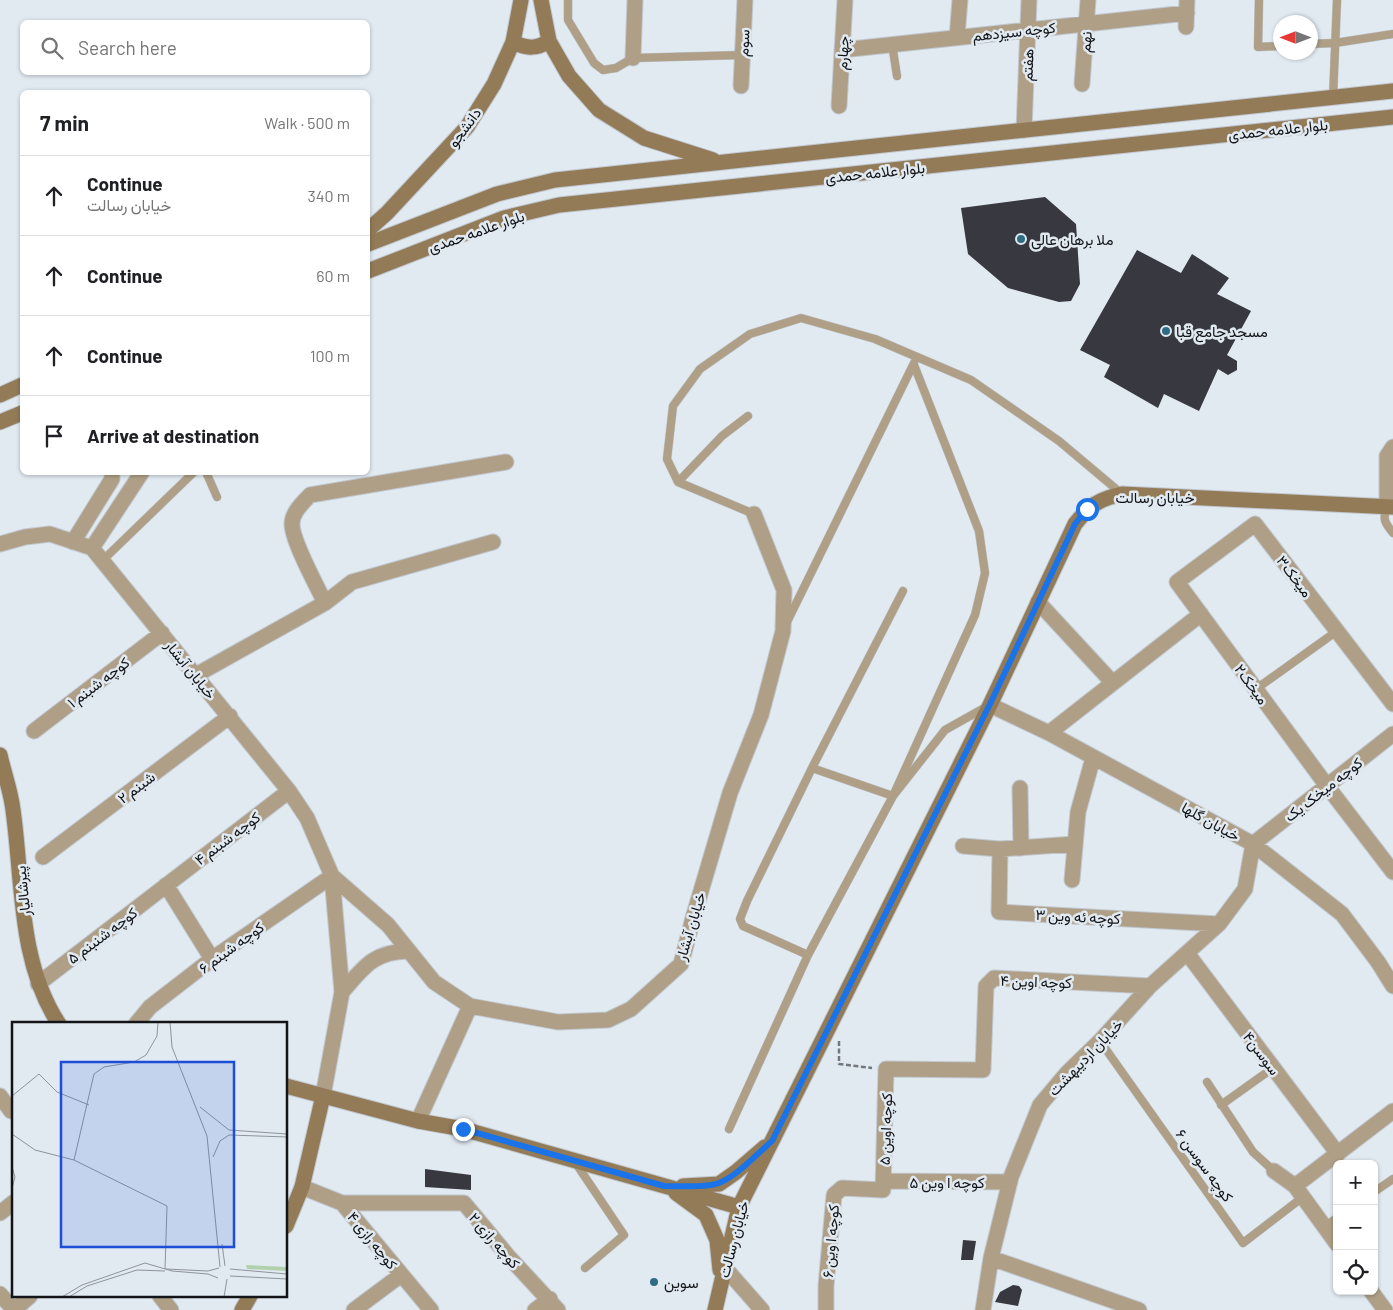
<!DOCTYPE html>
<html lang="en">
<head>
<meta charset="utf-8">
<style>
  :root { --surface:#fff; --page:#f2f2f2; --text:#202124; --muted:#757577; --line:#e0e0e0 }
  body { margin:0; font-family:Barlow,Vazirmatn,sans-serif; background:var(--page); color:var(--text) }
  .controls { position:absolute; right:15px; bottom:15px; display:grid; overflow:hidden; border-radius:8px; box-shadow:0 1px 4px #0004 }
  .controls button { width:45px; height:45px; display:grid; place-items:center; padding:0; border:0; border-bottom:1px solid var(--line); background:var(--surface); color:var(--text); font:25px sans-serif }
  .compass { position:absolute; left:1273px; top:15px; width:45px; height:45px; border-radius:50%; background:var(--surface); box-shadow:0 1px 4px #0004; rotate:270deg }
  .stop { position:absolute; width:15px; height:15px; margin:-11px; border:4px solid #1a73e8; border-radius:50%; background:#fff }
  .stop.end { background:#1a73e8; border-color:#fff; box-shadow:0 1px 5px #0008 }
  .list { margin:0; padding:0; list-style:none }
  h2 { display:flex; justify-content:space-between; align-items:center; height:65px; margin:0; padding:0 20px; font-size:21px }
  h2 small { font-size:16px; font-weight:400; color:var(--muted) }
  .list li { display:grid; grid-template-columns:32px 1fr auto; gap:15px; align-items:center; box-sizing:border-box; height:80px; padding:0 20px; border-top:1px solid var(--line) }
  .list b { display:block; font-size:19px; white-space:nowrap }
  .list p { margin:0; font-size:16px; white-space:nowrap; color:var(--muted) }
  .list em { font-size:16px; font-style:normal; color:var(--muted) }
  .icon { flex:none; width:28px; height:28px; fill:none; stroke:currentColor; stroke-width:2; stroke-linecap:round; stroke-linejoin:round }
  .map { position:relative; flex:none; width:1393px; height:1310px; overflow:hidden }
  .search { position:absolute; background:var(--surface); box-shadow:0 1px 4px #0004; left:20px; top:20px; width:350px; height:55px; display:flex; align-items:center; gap:12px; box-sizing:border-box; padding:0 18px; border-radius:8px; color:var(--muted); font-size:19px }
  .panel { position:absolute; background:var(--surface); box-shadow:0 1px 4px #0004; left:20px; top:90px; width:350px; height:385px; border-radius:8px }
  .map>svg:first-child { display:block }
  .building { fill:#383840 }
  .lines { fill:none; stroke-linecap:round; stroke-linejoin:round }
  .lane-casing { stroke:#c0c7ce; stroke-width:9 }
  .street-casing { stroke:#c0c7ce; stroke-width:17 }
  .secondary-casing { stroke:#c0c7ce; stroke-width:17 }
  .path { stroke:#73787d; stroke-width:2.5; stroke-dasharray:5 2.5; stroke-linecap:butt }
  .lane { stroke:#af9f87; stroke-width:8 }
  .street { stroke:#af9f87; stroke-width:15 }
  .secondary { stroke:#937b58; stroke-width:15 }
  .route { stroke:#1a73e8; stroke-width:6 }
  .poi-dot { fill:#2f6c83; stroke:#e1e9f1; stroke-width:2 }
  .labels { text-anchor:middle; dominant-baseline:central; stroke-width:5; stroke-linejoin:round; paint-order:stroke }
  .street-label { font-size:15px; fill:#121417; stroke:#e1e9f1 }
  .poi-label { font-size:15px; fill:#121417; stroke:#e1e9f1; text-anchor:start }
  .inset-road { fill:none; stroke:#8e949a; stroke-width:1 }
  .view { fill:#1d4ed8; fill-opacity:0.15; stroke:#1d4ed8; stroke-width:2.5 }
  .inset-edge { fill:none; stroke:#121417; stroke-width:2.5 }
</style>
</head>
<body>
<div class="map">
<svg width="1393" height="1310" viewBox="0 0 1393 1310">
  <rect width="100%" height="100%" fill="#e1e9f1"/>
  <path class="building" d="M1045,197L1076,224L1080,284L1071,301L1059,302L1008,288L968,254L961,208Z
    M1137,250L1181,273L1192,254L1229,278L1217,294L1251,311L1227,355L1237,361V370L1228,375L1218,369L1199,411L1164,394L1158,408L1104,377L1110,365L1080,350Z
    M425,1169L471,1175V1190L425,1187Z
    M963,1240L976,1241L973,1260H961Z
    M1013,1285L1019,1286L1022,1290L1018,1306L995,1302L1000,1292Z"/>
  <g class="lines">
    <g class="lane-casing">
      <path id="lane" d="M568,0V20L594,63L603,70L616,68L633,58L742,55
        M1259,0L1258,47L1280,46
        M892,44L897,76
        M1310,44L1335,43L1393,34
        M1333,98L1337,0
        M206,472L217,497
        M678,482L722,436L748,416
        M1387,507C1382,519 1385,523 1393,533
        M754,514L678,482L667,459L673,406L700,369L750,334L801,318L875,339L971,380L1059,441L1122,494
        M102,561L194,472
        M787,622L914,363
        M1256,689L1337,631
        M812,768L893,796L975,615L985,573L979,531L914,365
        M808,955L743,926L740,919L747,901L812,768L903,591
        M1100,1041L1243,1243L1303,1197L1301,1195
        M1207,1082L1253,1152L1275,1172
        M1221,1105L1273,1068
        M729,1129L808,955L893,796L945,730L986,707
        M575,1162L624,1235L585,1268
        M1374,1192L1393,1179
        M1324,1227L1337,1218"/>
    </g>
    <g class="street-casing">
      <path id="street" d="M1186,27L1187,0
        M957,37L960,0
        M842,50L1187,13
        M633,58L635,0
        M1082,84L1088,0
        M741,86L745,0
        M839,106L845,0
        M1024,130L1029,0
        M1387,507V456L1393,447
        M73,542L112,479V472
        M0,544L25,537L50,534L92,548L289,791L307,818L332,876L342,992L323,1096
        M92,548L142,472
        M1038,602L1113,683
        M325,603L352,582L493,542
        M196,675L325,603C317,586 292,541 292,524C292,512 303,503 310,495L506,462
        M1393,704L1255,524L1177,582L1327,786L1393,872
        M990,705L1049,733L1253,844L1342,914L1378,962L1393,986
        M34,731L162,633
        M1049,733L1201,614
        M1020,788L1021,848
        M963,846L1000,849L1074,844
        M1000,849L999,912L1219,924
        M43,857L230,716
        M1072,880L1078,812L1093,758
        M166,885L212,959
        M1187,953L1338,1154
        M38,984L289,791
        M342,992C364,967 373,952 408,951
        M136,1024L150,1007L212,959L332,876L388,925L434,982L470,1006L558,1022L608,1020L631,1009L681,964L693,918L730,793L761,715L783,631L784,590L754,514
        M0,1096L11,1111H14
        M418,1121L470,1006
        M1274,1171L1295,1186L1337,1244
        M883,1181L1010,1182
        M1295,1186L1393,1111
        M302,1187L342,1203L431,1310
        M342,1203H464L508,1256L558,1310
        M0,1213L14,1202
        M991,1258L1139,1310
        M725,1268L762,1310
        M1371,1291L1385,1310
        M0,1294L14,1310L30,1296
        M160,1296L171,1310
        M354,1310L401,1275
        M535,1310L550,1299
        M826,1310V1286L834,1195L842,1188L883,1190L886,1069L983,1070L986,986L994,978L1150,986
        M983,1310L991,1258L1011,1177L1040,1105L1067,1073L1100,1041L1150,986L1219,924L1245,889L1253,844L1393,734"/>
    </g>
    <g class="secondary-casing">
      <path id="secondary" d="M541,0L549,41L569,76L599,110L644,138L713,160
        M513,42C527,49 537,49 549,41
        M368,230L387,213L467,127L494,84L513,42L521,0
        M368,244L497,194L555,180L1393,91
        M368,271L504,218L559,205L1393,117
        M0,395L22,385
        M0,422L22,413
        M0,755C4,773 11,792 13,810C23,881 18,962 59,1024
        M286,1086L418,1121L463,1129L739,1207
        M683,1186L719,1184L736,1172L765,1147
        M676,1193L706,1215L717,1240L720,1270
        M286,1226L302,1187L323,1096
        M242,1310L250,1296
        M715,1310L739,1207L990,705L1075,524C1090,505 1099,499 1122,494L1393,507"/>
    </g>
    <path class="path" d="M839,1041V1064L872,1068"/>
    <use href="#lane" class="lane"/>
    <use href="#street" class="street"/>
    <use href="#secondary" class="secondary"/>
  </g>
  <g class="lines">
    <path class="route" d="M463,1129L664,1186C678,1186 706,1188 719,1183C737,1176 757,1154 772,1141L990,704L1075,524L1087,509"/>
  </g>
  <g class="poi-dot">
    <circle cx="1021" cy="239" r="5"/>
    <circle cx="1166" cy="331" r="5"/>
    <circle cx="654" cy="1282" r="5"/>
  </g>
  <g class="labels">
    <g class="street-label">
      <text transform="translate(1014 31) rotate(-6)">کوچه سیزدهم</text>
      <text transform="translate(1085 42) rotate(-86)">نهم</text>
      <text transform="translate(743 43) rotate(-87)">سوم</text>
      <text transform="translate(842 53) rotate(-87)">چهارم</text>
      <text transform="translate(1027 65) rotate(-88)">هفتم</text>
      <text transform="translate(464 127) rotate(-53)">دانشجو</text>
      <text transform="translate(1278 129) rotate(-6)">بلوار علامه حمدی</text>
      <text transform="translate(875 172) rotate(-6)">بلوار علامه حمدی</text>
      <text transform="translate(476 231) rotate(-19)">بلوار علامه حمدی</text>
      <text x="1155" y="497">خیابان رسالت</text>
      <text transform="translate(1295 576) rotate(53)">میخک۳</text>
      <text transform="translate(191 669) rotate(51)">خیابان آبشار</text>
      <text transform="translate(98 682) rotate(-37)">کوچه شبنم ۱</text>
      <text transform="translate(1252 684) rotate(54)">میخک۲</text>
      <text transform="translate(136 787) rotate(-37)">شبنم ۲</text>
      <text transform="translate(1323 789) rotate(-38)">کوچه میخک یک</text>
      <text transform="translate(1211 821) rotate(29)">خیابان گلها</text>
      <text transform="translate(227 838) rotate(-37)">کوچه شبنم ۴</text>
      <text transform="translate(22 891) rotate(-96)">پیرشالیار</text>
      <text transform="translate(1078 916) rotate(3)">کوچه ئه وین ۳</text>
      <text transform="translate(690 926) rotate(-73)">خیابان آبشار</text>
      <text transform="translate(102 935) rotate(-37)">کوچه شنبنم ۵</text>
      <text transform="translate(231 947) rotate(-36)">کوچه شبنم ۶</text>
      <text transform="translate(1036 981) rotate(2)">کوچه اوین ۴</text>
      <text transform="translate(1262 1053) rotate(53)">سوسن۴</text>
      <text transform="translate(1085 1057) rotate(-46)">خیابان اردیبهشت</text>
      <text transform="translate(885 1129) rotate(-88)">کوچه اوین ۵</text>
      <text transform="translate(1205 1165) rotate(54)">کوچه سوسن ۶</text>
      <text x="947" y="1182">کوچه ا وین ۵</text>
      <text transform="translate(733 1239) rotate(-75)">خیابان رسالت</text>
      <text transform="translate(373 1240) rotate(51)">کوچه رازی ۴</text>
      <text transform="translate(495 1240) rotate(49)">کوچه رازی ۲</text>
      <text transform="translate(830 1241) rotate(-85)">کوچه ا وین ۶</text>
    </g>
    <g class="poi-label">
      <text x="1031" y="239">ملا برهان عالی</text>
      <text x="1176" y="331">مسجد جامع قبا</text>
      <text x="664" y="1282">سوین</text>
    </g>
  </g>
  <g transform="translate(12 1022)">
    <rect width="275" height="275" fill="#e1e9f1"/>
    <path d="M234,243L275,245V249L235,247Z" fill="#b1d1ac"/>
    <path class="inset-road" d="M158,0L160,25L195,114L208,245M0,74L27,52L45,70L77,83M188,85L217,108L275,112M0,112L23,128L62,138L155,184L153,247M201,135L208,119L217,113L275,115M62,138L82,52L92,45L122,40L134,33L145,14L146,0M0,145L3,155L0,166M210,222L213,244M154,247L196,249L207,246M218,247L275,252M218,254L275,257M50,275L70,263L133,241L160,249L196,252L206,256M57,275L75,264L125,248L153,249M212,275L215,257"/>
    <path class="view" d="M49,40H222V225H49Z"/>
    <rect width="275" height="275" class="inset-edge"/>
  </g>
</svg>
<div class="controls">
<button>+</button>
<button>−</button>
<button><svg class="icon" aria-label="locate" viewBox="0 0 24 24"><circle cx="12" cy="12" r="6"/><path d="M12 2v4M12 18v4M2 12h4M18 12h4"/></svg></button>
</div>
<svg class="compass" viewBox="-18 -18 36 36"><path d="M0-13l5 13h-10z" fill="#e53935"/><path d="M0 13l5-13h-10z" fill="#757577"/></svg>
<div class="stop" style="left:1087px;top:509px"></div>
<div class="stop end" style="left:463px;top:1129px"></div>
<div class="search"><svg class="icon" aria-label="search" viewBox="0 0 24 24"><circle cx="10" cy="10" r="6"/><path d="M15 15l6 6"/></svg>Search here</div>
<section class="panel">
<h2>7 min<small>Walk · 500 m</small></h2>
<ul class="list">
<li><svg class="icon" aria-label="ahead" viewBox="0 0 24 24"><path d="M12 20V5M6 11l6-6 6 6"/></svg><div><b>Continue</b><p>خیابان رسالت</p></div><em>340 m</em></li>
<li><svg class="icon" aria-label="ahead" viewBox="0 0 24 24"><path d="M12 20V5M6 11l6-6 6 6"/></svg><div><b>Continue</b></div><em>60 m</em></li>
<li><svg class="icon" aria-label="ahead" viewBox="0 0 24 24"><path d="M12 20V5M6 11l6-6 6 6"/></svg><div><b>Continue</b></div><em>100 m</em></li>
<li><svg class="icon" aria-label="arrive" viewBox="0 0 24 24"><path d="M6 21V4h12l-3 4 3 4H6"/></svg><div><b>Arrive at destination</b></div></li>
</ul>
</section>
</div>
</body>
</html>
